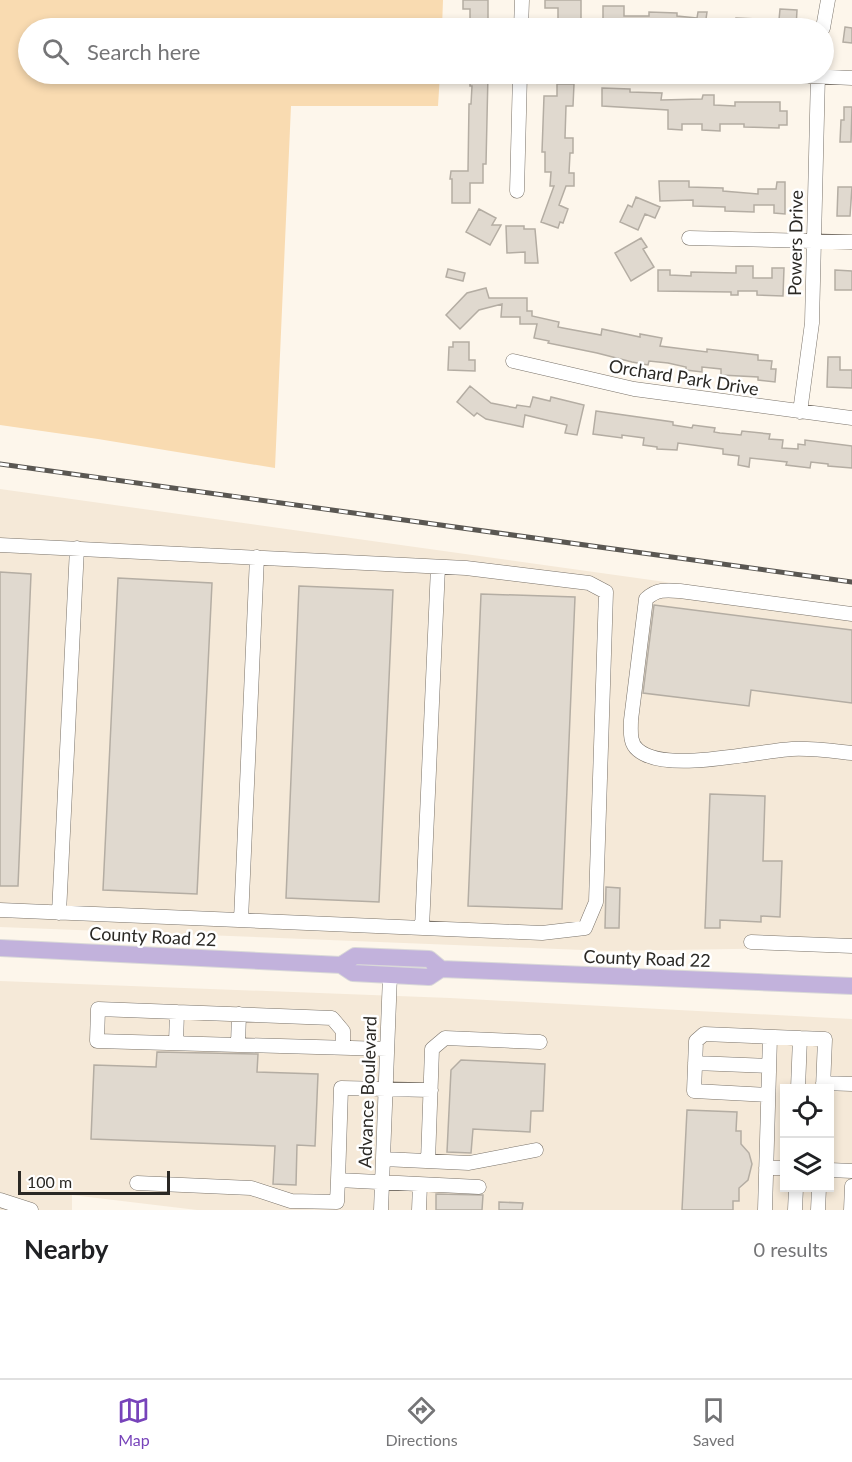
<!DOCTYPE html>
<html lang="en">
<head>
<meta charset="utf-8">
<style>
  :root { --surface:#fff; --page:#f2f2f2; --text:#202124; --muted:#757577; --line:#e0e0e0; --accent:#7743ba }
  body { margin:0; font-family:Lato,sans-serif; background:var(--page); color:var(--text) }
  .controls { position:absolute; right:18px; bottom:18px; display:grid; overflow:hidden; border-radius:0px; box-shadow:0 3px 9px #0003 }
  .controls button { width:54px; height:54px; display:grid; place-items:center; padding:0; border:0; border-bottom:2px solid var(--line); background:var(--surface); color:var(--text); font:30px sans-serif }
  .scale { position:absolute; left:18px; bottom:15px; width:152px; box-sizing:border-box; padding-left:6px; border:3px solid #2a2824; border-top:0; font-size:16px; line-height:21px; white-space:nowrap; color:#2a2824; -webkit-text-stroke:4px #fff; paint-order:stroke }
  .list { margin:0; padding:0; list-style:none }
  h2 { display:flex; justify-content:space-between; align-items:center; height:78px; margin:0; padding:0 24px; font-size:26px }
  h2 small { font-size:20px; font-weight:400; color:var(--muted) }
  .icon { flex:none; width:33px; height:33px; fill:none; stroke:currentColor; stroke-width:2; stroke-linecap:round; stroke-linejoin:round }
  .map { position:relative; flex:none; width:852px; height:1210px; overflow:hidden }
  .search { position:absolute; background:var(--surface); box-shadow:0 3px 9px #0003; left:18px; right:18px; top:18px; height:66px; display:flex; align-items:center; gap:15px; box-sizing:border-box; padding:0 21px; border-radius:33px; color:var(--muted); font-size:22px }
  .sheet { height:168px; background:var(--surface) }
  nav { display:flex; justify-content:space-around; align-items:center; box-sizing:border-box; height:84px; border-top:2px solid var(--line); background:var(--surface); font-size:16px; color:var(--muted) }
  nav a { display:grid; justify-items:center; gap:3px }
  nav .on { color:var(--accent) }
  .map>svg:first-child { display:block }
  .built { fill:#f5e9d8; fill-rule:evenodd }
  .green { fill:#f9dbb1 }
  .building { fill:#e0d9cf; stroke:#b4ada3; stroke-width:1.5 }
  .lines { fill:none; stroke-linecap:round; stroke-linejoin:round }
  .minor-casing { stroke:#7a736a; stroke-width:15 }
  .major-casing { stroke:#d9d8d8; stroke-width:18 }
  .minor { stroke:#fff; stroke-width:14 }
  .major { stroke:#c2b2dc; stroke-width:16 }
  .rail-casing { stroke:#5a5752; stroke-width:5 }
  .rail { stroke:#fff; stroke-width:3; stroke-dasharray:9; stroke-linecap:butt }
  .labels { text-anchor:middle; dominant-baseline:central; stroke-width:5; stroke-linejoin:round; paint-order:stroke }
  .street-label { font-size:18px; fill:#2a2824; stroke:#fff }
</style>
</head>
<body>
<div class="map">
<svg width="852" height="1210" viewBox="0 0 852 1210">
  <rect width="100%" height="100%" fill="#fdf6eb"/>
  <path class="built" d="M0,489L852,608V947L608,951L0,927Z
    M0,981L450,998L852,1019V1210H197L72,1195V1210H0ZM784,1088H830V1188H784Z"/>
  <path class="green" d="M0,0H443L442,28H28V74H440L438,106H291L275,468L98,439L0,425Z"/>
  <path class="building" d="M463,0H488V28H470V9H463Z
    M545,0H581V27H558V8H545Z
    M603,6H624V16H649V12L677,13V16L697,18L698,12H707L706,19H715L714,28L603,27Z
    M780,9L797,10L796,28H736V18L779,20Z
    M845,27L852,28V43L843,42Z
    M470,74H488L486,164H483V183H470V203H452V179H450L451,171H468L469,104H471L472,86H470Z
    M557,84H574L573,106H566L565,138H573V153H570L569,173H574V186H566L559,205L568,209L563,223L560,222L558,228L541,222L554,186H550L551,172H545V152H542L544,96H557Z
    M602,88L630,89V92L662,93L661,100L702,99L703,95H714V105L735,106V102H780V111H787V125H779V128L744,127V124H720V131L702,130V124H682V130L668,129V110L602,106Z
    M844,107H852L851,142H840L841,120H844Z
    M659,181H689V187L723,188V191L758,194V189H776L777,182H785V214L774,213V205H754V212L725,211V207L693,206V200L660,201Z
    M838,187H852L850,216H837Z
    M636,197L660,207L655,218L645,214L638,230L620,222L628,205L632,207Z
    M479,209L496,218L492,225H501L490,245L466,232Z
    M506,226H524V229H535L538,263H525V252L507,253Z
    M641,238L647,247L643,249L654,267L631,281L615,253Z
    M736,266H753V278H772V268H784L783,296L757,295V291H738V295H731V292L658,291V270H670V275L691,276V272L736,273Z
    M448,269L465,273L463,281L446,277Z
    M835,270L852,271V290H835Z
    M486,288L489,298H527V311H532V316L559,322L558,327L563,328L601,335L602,329L640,337V334L662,338L660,346L707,352V349L758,355V360L772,361L771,369H776L775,382L758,380V377L721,375V369L702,367V372L686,370V367L668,363L649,361L648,365L632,362L597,353L548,343L549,341L534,338L537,324H520V317H501L502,304L479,310L460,329L446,315L467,293Z
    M453,342H469V360H475V371L448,370L449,347H453Z
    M828,357H840V370H852V388L827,387Z
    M470,386L491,403L516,408L517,405L530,407L533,397L550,401L551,397L584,405L577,435L565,433L567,425L525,415L523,427L486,419L477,413L474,416L457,402Z
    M596,411L673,422V425L692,428L693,425L715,428L714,432L720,433L741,435L742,431L770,434L769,439L783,440L782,448L798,449V444L805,445V440L852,446V468L828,466V464L811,462L810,468L786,465L787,462L750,458L749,467L738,465L739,456L723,454V449L678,443L677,450L657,449V447L643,445L644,438L622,435V438L593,434Z
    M0,572L31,574L18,886H0Z
    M118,578L212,583L197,894L103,890Z
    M299,586L393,590L379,902L286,898Z
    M481,594L575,597L562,909L468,906Z
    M654,605L852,630V703L751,690L749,706L643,693Z
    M710,794L765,796L763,861H782L780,917L761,916V922L720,920V928H705Z
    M606,887L620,888L619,928H605Z
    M157,1052L258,1054L257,1072L318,1074L315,1146L297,1145L296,1185L273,1184L275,1146L91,1139L94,1065L156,1067Z
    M461,1060L545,1064L543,1111H531L530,1132L473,1129L471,1153L447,1152L451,1070Z
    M687,1110L737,1112L736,1131H741V1144L749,1153L752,1164L748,1180L739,1188V1201H733V1210H682Z
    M436,1194L483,1195L482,1210H436Z
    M499,1202L523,1203L522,1210H499Z"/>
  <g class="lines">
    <g class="minor-casing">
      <path id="minor" d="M521,28L522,0
        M823,28L828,0
        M766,74L852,78
        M517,191L520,74
        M689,238L852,242
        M513,361L634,389L852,418
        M800,412L812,323L818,74
        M0,545L466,568L589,583L606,592L596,902L585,928L542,933L0,910
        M852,614L680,591C666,590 657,589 646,599L631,720C631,730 629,743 638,750C666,774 756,751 792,749C812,748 833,751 852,753
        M59,913L77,548
        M241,920L257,557
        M422,928L438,567
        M751,942L852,946
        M176,1043L177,1012
        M238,1045L239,1014
        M343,1048V1031L332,1018L98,1009L97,1041L387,1049
        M695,1063L769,1066
        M823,1083L852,1084
        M798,1088L800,1038
        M431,1090L341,1088L338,1180L479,1187
        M768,1095L694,1091L696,1041L704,1034L825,1039L823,1088
        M383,1159L469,1163L536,1150
        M428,1161L432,1049L445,1038L540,1042
        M766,1168H784
        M830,1170L852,1171
        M137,1183L251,1188L291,1201L337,1202L338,1180
        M0,1200L31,1210
        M381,1210L390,975
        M419,1210L420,1185
        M765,1210L770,1037
        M795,1210L796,1188
        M818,1210L819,1188
        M851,1210L852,1186"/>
    </g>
    <g class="major-casing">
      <path id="major" d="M0,948L341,965L353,973L429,977L441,969
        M341,965L355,956L429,959L441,969L852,986"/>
    </g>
    <use href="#minor" class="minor"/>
    <use href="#major" class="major"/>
    <g class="rail-casing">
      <path id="rail" d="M0,464L852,582"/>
    </g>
    <use href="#rail" class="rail"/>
  </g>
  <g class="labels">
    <g class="street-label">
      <text transform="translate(795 243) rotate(-89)">Powers Drive</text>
      <text transform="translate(684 377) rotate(9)">Orchard Park Drive</text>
      <text transform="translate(153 936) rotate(3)">County Road 22</text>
      <text transform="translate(647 958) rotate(2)">County Road 22</text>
      <text transform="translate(367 1092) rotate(-88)">Advance Boulevard</text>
    </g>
  </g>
</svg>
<div class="controls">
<button><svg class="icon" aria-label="locate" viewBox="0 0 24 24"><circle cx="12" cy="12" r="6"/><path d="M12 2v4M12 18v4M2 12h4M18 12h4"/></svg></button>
<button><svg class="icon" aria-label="layers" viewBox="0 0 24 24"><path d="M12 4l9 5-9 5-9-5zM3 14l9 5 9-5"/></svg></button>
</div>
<div class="scale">100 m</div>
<div class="search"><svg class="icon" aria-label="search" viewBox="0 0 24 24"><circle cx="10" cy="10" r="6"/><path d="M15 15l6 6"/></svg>Search here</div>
</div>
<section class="sheet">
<h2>Nearby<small>0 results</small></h2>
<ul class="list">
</ul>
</section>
<nav>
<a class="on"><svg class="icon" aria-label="map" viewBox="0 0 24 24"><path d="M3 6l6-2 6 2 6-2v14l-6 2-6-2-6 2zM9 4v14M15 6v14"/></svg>Map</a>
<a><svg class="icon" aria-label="directions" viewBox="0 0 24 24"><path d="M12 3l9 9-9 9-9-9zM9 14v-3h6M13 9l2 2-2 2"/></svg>Directions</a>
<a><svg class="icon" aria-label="saved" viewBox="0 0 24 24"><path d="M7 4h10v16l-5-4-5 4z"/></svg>Saved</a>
</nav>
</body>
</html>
